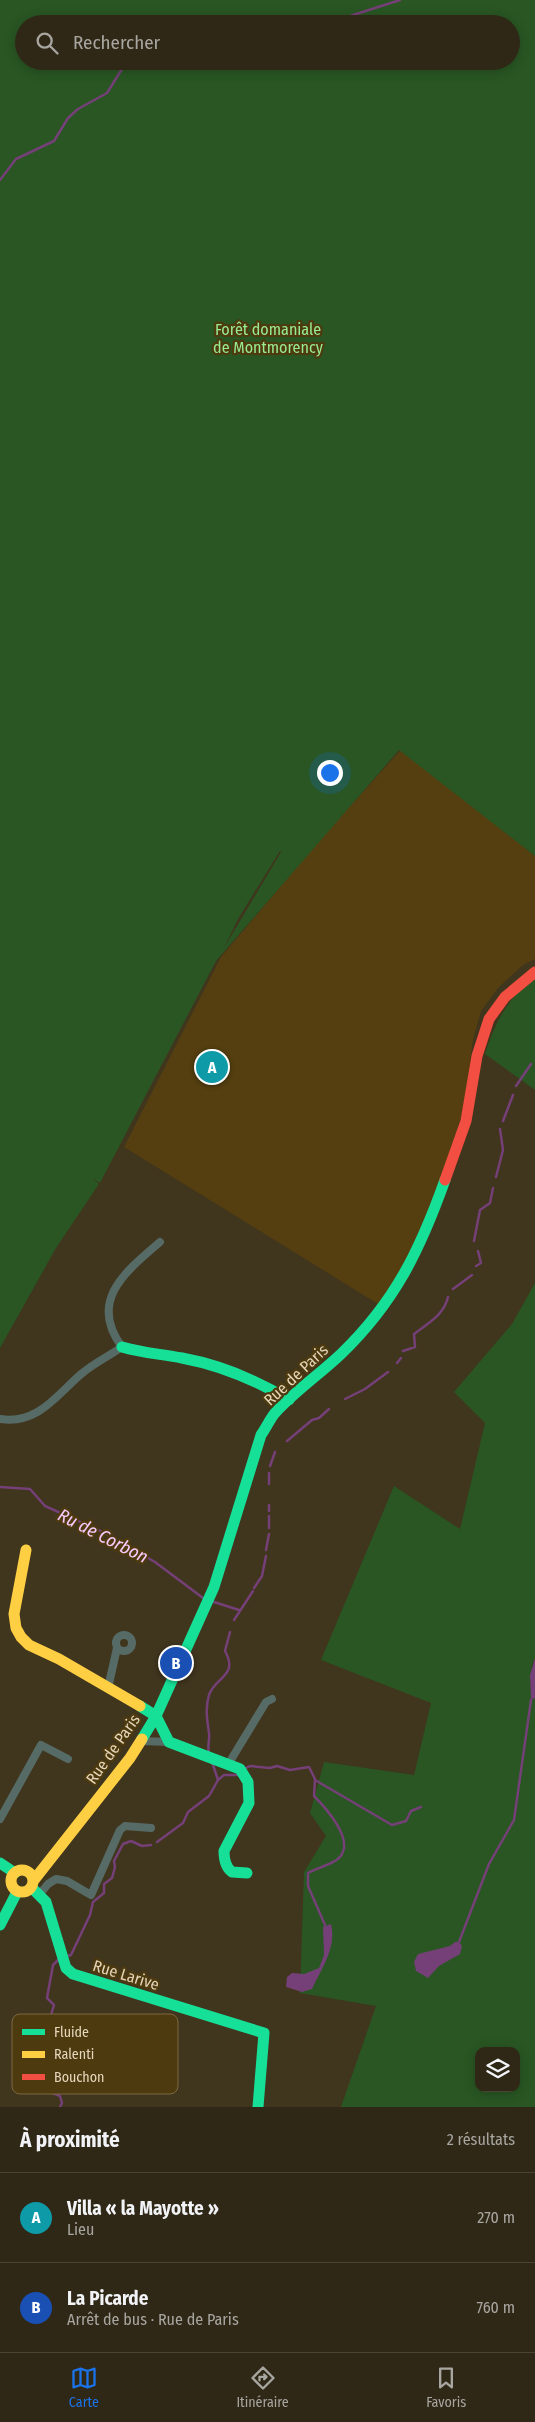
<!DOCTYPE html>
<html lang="fr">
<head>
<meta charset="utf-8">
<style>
  :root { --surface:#302816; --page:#38301f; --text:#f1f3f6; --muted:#a8a6a1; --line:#4b4435; --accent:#1a73e8 }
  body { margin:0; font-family:"Fira Sans Condensed",sans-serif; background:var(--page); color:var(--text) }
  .controls { position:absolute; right:15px; bottom:15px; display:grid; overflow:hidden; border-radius:10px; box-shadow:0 2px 12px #0003 }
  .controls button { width:45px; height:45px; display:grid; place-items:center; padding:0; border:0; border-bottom:1px solid var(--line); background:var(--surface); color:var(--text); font:25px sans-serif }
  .you { position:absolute; left:329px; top:772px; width:18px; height:18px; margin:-12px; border:4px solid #fff; border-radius:50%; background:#1a73e8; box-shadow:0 0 0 8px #1a73e833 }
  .badge { display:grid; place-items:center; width:32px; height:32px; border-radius:50%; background:var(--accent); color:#fff; font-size:16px; font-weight:700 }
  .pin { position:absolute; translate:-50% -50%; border:2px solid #fff; box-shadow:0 1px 5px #0006 }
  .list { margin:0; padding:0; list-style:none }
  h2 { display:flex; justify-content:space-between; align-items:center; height:65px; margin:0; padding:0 20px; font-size:21px }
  h2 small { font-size:16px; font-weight:400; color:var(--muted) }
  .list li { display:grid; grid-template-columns:32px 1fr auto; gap:15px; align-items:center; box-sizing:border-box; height:90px; padding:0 20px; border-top:1px solid var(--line) }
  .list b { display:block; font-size:19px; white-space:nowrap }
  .list p { margin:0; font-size:16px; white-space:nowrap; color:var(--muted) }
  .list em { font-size:16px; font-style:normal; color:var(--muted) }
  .icon { flex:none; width:28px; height:28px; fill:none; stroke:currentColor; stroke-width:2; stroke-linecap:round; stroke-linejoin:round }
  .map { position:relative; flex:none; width:535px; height:2107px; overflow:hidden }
  .search { position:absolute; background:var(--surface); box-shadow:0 2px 12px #0003; left:15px; right:15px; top:15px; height:55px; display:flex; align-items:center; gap:12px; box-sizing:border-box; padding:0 18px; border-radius:28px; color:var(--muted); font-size:19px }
  .sheet { height:245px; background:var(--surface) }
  nav { display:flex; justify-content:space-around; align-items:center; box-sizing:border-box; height:70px; border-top:1px solid var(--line); background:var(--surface); font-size:14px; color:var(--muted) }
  nav a { display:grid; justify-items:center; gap:2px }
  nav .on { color:var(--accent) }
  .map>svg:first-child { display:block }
  .built { fill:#553f10 }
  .green { fill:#295623; fill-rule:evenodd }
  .water { fill:#744077 }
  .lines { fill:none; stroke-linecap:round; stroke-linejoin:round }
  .stream { stroke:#744077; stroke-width:2.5 }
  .street { stroke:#576b66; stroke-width:8 }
  .fast { stroke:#16e098; stroke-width:11 }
  .slow { stroke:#ffcf43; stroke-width:11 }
  .jam { stroke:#f24e42; stroke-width:11 }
  .labels { text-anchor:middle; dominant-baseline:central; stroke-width:4.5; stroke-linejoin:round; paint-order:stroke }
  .park-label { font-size:16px; fill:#97ec92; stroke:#4e3a0f }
  .street-label { font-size:16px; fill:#e6d7bc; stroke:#4e3a0f }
  .water-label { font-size:18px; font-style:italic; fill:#facaff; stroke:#4e3a0f }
  .key { fill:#4e3a0f; stroke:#7c6943; stroke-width:1 }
  .key-label { font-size:14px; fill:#e6d7bc }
</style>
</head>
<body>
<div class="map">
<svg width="535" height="2107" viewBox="0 0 535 2107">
  <rect width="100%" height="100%" fill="#40351d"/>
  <path class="built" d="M420,733L448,787L535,856V959L523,965L498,988L481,1011L473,1040L464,1107L456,1134L422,1232L409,1258L378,1304L124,1147L221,957L318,842L397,754Z"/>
  <path class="green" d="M0,0H535V856L399,750L216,961L100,1183L92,1178L99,1184L56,1248L0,1348ZM24,24H511V61H24ZM280,851L281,852L224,948L238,919Z
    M535,978V1090L485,1054C495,1022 508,997 535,978Z
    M535,1283V1658C529,1670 530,1687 532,1700L535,1698V2107H341L376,2006L300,1993L304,1872L326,1836L310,1813L324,1762L414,1775L431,1703L321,1660L394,1486L460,1529L485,1423L454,1392L512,1324ZM479,2051H516V2088H479Z"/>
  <path class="water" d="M535,1658V1698L531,1700L530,1675Z
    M331,1924C337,1948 321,1969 312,1989L302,1992L286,1987L287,1977L292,1973L304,1974L319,1968L324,1955L323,1927Z
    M455,1942H459L462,1946L460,1954L439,1966L428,1978L416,1971L414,1962L418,1954L450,1946Z"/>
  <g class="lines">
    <path class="stream" d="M271,24L350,16L400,0
      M0,180L16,159L54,141L68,118L78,109L107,93L127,61
      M516,1086L531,1064
      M503,1121L513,1095
      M496,1177L503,1150L500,1129
      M474,1241L480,1210L490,1203L493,1188
      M476,1266L481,1263L478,1251
      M453,1289L472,1275
      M403,1351L415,1347L414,1334C428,1323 444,1315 448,1297
      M397,1363L401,1358
      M345,1399L365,1389L388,1372
      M287,1441L312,1420L319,1418L329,1409
      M270,1466L275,1452
      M269,1484V1473
      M0,1487L30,1489L45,1506L107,1534L155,1562L203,1598
      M269,1505V1511
      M269,1516V1528
      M266,1550L269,1534
      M254,1588L262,1576L266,1556
      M214,1602L239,1610
      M234,1620L253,1591
      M209,1753C207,1746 210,1740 209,1733C207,1719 205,1709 209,1695C215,1677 239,1676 225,1651L230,1632
      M246,1768L250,1766L270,1768L277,1766L290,1770L309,1767L315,1779L314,1796C325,1807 352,1837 342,1854C337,1864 318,1867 308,1873V1886L325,1925
      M218,1780L224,1775H238
      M315,1780L392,1825L406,1821L411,1811L421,1807
      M157,1842L183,1823L188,1812L209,1796L218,1780L212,1762
      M459,1942L489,1864L514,1820L531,1700
      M67,1956L71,1955L90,1915L93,1902L104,1893V1884L112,1878L115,1867L114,1861L123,1844L131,1841L142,1846L151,1845
      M48,2033C52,2026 56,2023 51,2015L54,2005L47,1998L53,1965L59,1959
      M41,2088L60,2096L62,2103L60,2107"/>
    <path class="street" d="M0,1419C37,1425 56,1396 80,1375C92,1364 109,1356 122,1347C88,1301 125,1272 160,1242
      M116 1643a8 8 0 1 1 16 0a8 8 0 1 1-16 0Z
      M108,1688L117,1648
      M141,1741L169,1742
      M229,1763L266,1702L272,1699
      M0,1819L41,1745L68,1759
      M39,1895L48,1884L56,1879L67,1881L91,1895L120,1830L125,1826L151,1828"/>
    <path class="fast" d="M122,1347C142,1353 162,1354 182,1358C220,1365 256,1380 289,1400
      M140,1706L156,1716L169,1742L240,1769L248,1782L249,1803L224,1851C224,1859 225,1867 232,1872L247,1873
      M142,1739L156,1716L214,1587L261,1435C266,1428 270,1419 275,1413C295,1391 320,1374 341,1354C395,1302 420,1250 445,1180
      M0,1863L15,1873
      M32,1888L46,1902L66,1968L73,1974L264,2033L258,2107
      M0,1925L17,1892"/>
    <path class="slow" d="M26,1550L14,1614L16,1628L21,1637L29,1645L59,1659L140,1706
      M11 1881a11 11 0 1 1 22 0a11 11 0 1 1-22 0Z
      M34,1880L130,1758L142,1739"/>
    <path class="jam" d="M445,1180L466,1121L477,1056L489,1019L505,997L535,972"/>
  </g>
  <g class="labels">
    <g class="park-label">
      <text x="268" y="329">Forêt domaniale<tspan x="268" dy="18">de Montmorency</tspan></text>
    </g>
    <g class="street-label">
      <text transform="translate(296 1375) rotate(-43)">Rue de Paris</text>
      <text transform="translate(113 1749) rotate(-55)">Rue de Paris</text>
      <text transform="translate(126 1975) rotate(17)">Rue Larive</text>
    </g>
    <g class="water-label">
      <text transform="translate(103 1536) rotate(27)">Ru de Corbon</text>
    </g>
  </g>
  <rect x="12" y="2014" width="166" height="80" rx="8" class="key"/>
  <rect x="22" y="2029" width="23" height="6" fill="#16e098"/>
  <rect x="22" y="2051" width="23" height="7" fill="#ffcf43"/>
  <rect x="22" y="2074" width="23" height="6" fill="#f24e42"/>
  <g class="key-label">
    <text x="54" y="2037">Fluide</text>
    <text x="54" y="2059">Ralenti</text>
    <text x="54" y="2082">Bouchon</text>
  </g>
</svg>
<div class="controls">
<button><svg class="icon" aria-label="layers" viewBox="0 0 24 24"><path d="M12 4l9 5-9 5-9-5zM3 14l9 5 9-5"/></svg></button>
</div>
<div class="you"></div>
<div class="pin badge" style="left:212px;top:1067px;background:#0f9aa8">A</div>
<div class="pin badge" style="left:176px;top:1663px;background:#1a4fb4">B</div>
<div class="search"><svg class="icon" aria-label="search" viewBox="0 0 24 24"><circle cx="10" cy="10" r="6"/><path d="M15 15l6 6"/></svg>Rechercher</div>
</div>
<section class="sheet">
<h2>À proximité<small>2 résultats</small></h2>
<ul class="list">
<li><span class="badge" style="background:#0f9aa8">A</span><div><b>Villa « la Mayotte »</b><p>Lieu</p></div><em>270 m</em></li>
<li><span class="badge" style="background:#1a4fb4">B</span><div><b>La Picarde</b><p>Arrêt de bus · Rue de Paris</p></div><em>760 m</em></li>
</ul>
</section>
<nav>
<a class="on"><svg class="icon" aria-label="map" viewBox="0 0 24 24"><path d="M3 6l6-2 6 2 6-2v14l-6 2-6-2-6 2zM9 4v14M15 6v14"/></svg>Carte</a>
<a><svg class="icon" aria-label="directions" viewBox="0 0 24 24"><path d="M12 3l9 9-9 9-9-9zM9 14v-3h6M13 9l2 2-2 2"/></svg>Itinéraire</a>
<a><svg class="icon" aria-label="saved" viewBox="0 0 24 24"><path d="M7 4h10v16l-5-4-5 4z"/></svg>Favoris</a>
</nav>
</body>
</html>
